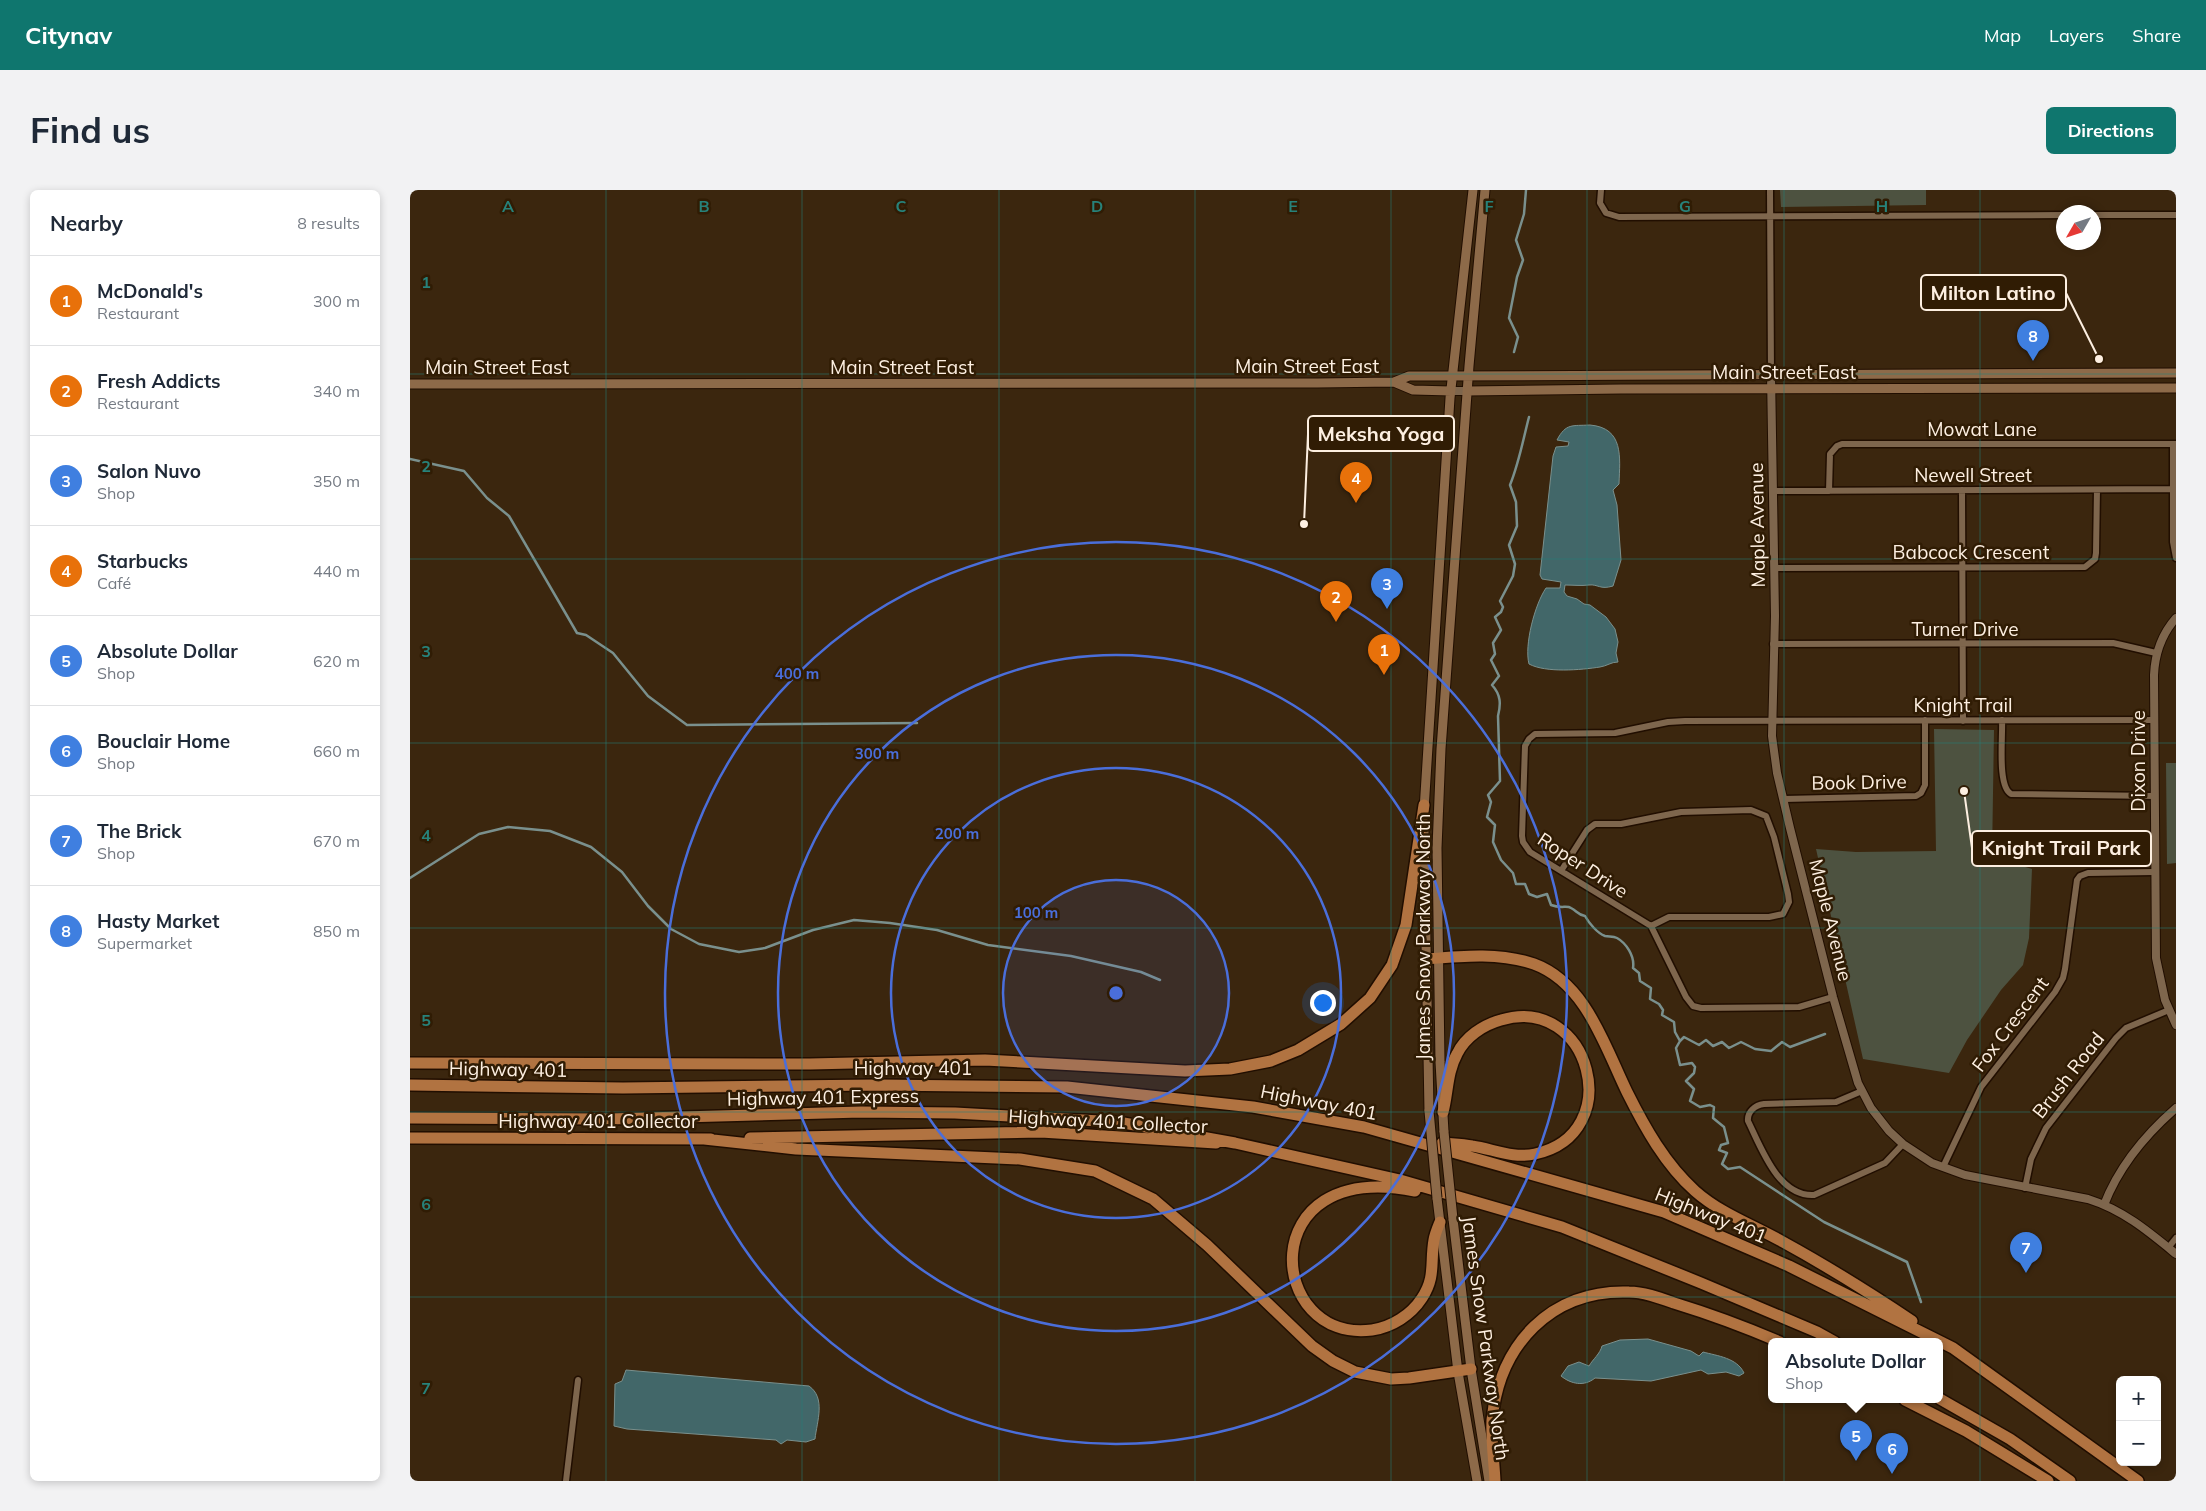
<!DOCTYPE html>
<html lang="en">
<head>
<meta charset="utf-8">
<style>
  :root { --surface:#fff; --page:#f2f2f3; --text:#1f2937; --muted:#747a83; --line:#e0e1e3; --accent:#0f766e }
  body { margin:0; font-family:Mulish,sans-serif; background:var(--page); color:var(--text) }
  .controls { position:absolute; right:15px; bottom:15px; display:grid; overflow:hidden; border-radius:8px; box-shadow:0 2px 8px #0003 }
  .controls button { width:45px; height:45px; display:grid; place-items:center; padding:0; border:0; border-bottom:1px solid var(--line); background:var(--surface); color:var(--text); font:25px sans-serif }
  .compass { position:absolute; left:1646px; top:15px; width:45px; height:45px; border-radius:50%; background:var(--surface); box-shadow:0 2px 8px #0003; rotate:231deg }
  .you { position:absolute; left:912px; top:812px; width:18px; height:18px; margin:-12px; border:4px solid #fff; border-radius:50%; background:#1a73e8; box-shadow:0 0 0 8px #1a73e833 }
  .badge { display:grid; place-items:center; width:32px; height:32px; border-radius:50%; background:var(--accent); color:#fff; font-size:16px; font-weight:700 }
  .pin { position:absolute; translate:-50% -41px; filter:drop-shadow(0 1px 2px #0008) }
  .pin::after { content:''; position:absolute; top:26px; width:18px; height:15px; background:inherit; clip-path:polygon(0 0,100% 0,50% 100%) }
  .popup { position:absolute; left:1358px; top:1148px; width:175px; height:65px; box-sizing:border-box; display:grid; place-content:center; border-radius:8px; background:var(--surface); filter:drop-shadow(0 1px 4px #0005); font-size:16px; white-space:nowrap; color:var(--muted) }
  .popup b { font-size:19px; color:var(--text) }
  .popup::after { content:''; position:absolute; left:50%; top:100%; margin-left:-10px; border:10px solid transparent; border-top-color:var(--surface) }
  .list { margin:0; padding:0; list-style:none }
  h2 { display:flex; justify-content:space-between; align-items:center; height:65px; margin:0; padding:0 20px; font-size:21px }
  h2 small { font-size:16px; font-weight:400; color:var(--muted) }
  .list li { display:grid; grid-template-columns:32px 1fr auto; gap:15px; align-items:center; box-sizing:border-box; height:90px; padding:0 20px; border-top:1px solid var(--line) }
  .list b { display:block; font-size:19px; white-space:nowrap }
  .list p { margin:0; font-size:16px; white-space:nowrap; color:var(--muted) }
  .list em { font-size:16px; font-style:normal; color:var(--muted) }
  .map { position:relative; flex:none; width:1766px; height:1291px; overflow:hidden; border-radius:8px }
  header { display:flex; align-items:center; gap:30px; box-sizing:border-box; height:70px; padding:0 25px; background:var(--accent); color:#fff }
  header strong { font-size:24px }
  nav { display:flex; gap:28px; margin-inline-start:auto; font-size:18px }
  .intro { display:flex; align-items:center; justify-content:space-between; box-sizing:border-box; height:120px; padding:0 30px }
  h1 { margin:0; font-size:35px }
  .button { padding:12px 22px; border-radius:8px; background:var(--accent); color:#fff; font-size:18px; font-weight:700 }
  main { display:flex; gap:30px; padding:0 30px }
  aside { flex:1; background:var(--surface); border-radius:8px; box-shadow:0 2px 8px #0003 }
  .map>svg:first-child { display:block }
  .green { fill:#4d5240 }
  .water { fill:#426769; stroke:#7a908d }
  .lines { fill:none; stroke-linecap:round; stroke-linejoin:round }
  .stream { stroke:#7a908d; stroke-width:2.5 }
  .minor-casing { stroke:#210e00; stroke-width:9 }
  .tertiary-casing { stroke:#210e00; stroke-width:10 }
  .secondary-casing { stroke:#210e00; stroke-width:11 }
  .motorway-casing { stroke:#210e00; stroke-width:14 }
  .minor { stroke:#7e664d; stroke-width:6 }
  .tertiary { stroke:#7e664d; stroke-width:8 }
  .secondary { stroke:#8d6a49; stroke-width:9 }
  .motorway { stroke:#b17341; stroke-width:11 }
  .secondary-bridge-casing { stroke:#210e00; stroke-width:11; stroke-linecap:butt }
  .secondary-bridge { stroke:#8d6a49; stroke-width:9 }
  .grid { fill:none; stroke:#27827a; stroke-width:1; stroke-opacity:0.55 }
  .ring { fill:none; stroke:#4a6eda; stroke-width:2.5 }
  .labels { text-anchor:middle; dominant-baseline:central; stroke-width:5; stroke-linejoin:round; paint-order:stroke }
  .street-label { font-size:19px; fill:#fdefe1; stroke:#301c04 }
  .grid-label { font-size:16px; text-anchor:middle; font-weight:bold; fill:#27827a; stroke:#301c04; stroke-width:5; stroke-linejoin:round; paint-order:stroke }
  .centre { fill:#4a6eda; stroke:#301c04; stroke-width:2.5 }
  .ring-label { font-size:15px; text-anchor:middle; font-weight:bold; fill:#4a6eda; stroke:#301c04; stroke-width:5; stroke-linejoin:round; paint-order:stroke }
  .leader { fill:none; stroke:#fdefe1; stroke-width:2 }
  .callout-dot { fill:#fdefe1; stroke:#301c04; stroke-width:2 }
  .callout { fill:#301c04; stroke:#fdefe1; stroke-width:2 }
  .callout-label { font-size:20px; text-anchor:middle; font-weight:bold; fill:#fdefe1 }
</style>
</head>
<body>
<header>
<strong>Citynav</strong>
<nav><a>Map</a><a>Layers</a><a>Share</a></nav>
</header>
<div class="intro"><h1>Find us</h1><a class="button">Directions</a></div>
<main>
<aside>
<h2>Nearby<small>8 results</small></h2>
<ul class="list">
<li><span class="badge" style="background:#e8710a">1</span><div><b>McDonald's</b><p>Restaurant</p></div><em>300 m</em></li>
<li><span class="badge" style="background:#e8710a">2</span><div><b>Fresh Addicts</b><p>Restaurant</p></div><em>340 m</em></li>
<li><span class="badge" style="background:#3f7fe0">3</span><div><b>Salon Nuvo</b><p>Shop</p></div><em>350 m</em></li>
<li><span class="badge" style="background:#e8710a">4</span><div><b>Starbucks</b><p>Café</p></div><em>440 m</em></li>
<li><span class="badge" style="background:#3f7fe0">5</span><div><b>Absolute Dollar</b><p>Shop</p></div><em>620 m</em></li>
<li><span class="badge" style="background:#3f7fe0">6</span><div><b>Bouclair Home</b><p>Shop</p></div><em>660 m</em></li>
<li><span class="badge" style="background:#3f7fe0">7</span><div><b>The Brick</b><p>Shop</p></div><em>670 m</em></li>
<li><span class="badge" style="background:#3f7fe0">8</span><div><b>Hasty Market</b><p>Supermarket</p></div><em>850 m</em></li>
</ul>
</aside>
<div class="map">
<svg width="1766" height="1291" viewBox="0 0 1766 1291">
  <rect width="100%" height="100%" fill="#3b260e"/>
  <path class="green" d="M1370,0H1516V15L1371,17Z
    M1524,539L1584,540L1582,667L1622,679L1619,748L1613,775L1591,800L1557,850L1539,883L1453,869L1406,659L1446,662L1526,661Z
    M1756,573H1766V673L1757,674Z
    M1606,642H1730L1729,654L1658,655L1633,677L1607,670Z"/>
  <path class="water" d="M1180,235C1214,238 1210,267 1209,294L1203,300L1207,315L1211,370L1203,396C1190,400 1188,394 1179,395C1171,396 1163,395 1155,395L1154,402L1157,406L1167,409L1174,414L1180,415L1196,427L1205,439L1208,452L1206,463L1208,472C1201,472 1197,476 1190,477C1171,480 1136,483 1119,474C1114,455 1125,414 1136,398H1150L1151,392L1132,389L1130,385L1143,266L1146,257L1158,256L1159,252L1147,250C1156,233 1162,236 1180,235Z
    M1238,1149L1281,1161L1289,1166L1293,1162C1308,1166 1327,1168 1334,1183L1329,1186L1316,1182L1298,1184L1291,1180L1241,1191L1185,1188C1174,1197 1161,1194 1151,1186L1158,1176L1169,1172L1179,1176C1183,1169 1190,1164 1192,1156L1210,1150Z
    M216,1180L399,1196C416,1208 407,1231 405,1249L396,1252L377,1250L371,1254L366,1250L217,1239L204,1236L205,1194L212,1191Z"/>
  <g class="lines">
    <path class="stream" d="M1104,162L1108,147L1099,128L1107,87L1113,70L1106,50L1114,24L1116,0
      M1119,227C1113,250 1109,273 1100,295L1106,312L1107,336L1099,355L1105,374L1103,386L1090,411L1093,417L1091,422L1085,427L1091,440L1083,453L1085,464L1081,470L1089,486L1082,495C1091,505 1091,514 1088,526L1090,591L1078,605L1081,612L1077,627L1085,635L1083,652L1091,670L1103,683L1106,694H1115L1119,704L1127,707L1137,704L1141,715C1151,719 1157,715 1161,718C1167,721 1168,725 1175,726C1179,733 1187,743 1195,746C1199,747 1203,746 1207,748C1216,753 1225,766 1223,778L1229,783L1230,791L1241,798L1240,809L1249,814L1253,820L1252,825L1264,832L1265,842L1270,851L1266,858L1270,875L1282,873L1285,877L1284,883L1276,891L1284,899L1280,911L1290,917L1300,915L1304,917L1303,928L1314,937L1318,953L1311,955L1309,960L1317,963L1312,974L1318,979L1330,977L1414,1032L1497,1072L1511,1112
      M0,269L54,281L77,308L99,326L167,443L176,445L203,463L238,506L277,535L507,533
      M0,688L69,644L98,637L140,641L181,657L212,682L238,716L261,739L289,754L329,762L355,758L403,740L444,730L480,733L527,740L578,755L661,766L731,782L750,790
      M1270,851L1274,847L1289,855L1296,850L1303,856L1312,852L1319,858L1331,852L1345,859L1361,861L1372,852L1380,857L1415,844"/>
    <g class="minor-casing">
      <path id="minor" d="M1191,0L1190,13L1196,23L1209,27L1654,25
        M1360,0L1361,184
        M1684,25H1766
        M1763,254V352L1766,368
        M1552,300L1553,531
        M1363,301L1764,299
        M1419,301L1420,264L1427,256L1432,254H1766
        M1364,378L1675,377L1685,369L1686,363L1687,300
        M1363,454L1703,453L1746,463
        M1592,530C1593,547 1587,596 1601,604L1744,606
        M1374,609L1506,606L1511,603L1515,595V530
        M1151,681L1177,640L1185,634H1211L1271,622L1341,620L1356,626L1364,647L1378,704L1379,712L1373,724L1359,727H1259L1241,736
        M1423,807L1389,817L1291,818L1283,816L1276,807L1241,736L1120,662L1113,652L1112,646L1115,556L1119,549L1125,544L1205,543L1258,532L1275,531L1744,530
        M1452,901L1426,912L1354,914C1345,915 1337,922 1338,931C1351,957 1368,1007 1404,1005L1475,973L1493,954
        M1533,977L1571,897L1645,802L1653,788L1655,779L1667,690L1670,686L1678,683L1744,682
        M1615,998L1621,969L1636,938L1706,848L1716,838L1759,820
        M1758,1058L1766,1048
        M156,1291L168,1190"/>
    </g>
    <g class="tertiary-casing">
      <path id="tertiary" d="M1361,184L1365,426L1362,546L1367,583L1380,638L1423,807L1448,893L1461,918L1479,941L1493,954L1522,973L1555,985L1678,1009C1713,1020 1738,1041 1766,1064
        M1041,201H1057
        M1766,428C1751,445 1745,463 1744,485L1746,768L1755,810L1766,835
        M1694,1015C1709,976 1735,945 1766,918"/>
    </g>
    <g class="secondary-casing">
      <path id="secondary" d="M984,192L1003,200L1041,201
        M0,194L907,193L984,192L999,186H1032L1766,183
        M1057,201L1211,199L1766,198
        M1014,620L1040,208L1063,0
        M1014,641L1019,921
        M1034,942L1030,872L1027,658L1031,559L1059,176L1075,0
        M1027,1008L1048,1182L1067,1291
        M1043,1029L1061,1179L1079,1291"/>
    </g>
    <g class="motorway-casing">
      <path id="motorway" d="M1016,769C1051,766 1090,762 1124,774C1176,793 1195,857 1217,902C1235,938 1255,974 1285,1001C1311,1024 1343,1035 1373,1052C1417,1076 1460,1103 1502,1131
        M0,873L400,874L575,870L775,881L820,879L861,871L888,860L931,834L960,808L982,775L996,735L1014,615
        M0,895L213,898L467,895L657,897L843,917L954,937L1254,1022L1379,1076L1543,1158L1728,1291
        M0,928L199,929L451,922L545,923L708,932L825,953L990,990L1152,1037L1291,1093L1407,1142L1425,1152
        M0,948L301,949
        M340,948L631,942L806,953
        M294,949L386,959L610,969L685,981L743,1009L797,1055L902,1156L923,1171L945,1182L981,1189L999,1188L1061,1179
        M1032,953C1042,954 1052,954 1062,956C1083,959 1103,969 1125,964C1218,944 1180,803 1091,830C1073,835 1055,847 1047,864C1037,882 1038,903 1033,922
        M1005,1001C841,968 857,1154 962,1140C982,1137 1001,1125 1012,1108C1026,1087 1020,1072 1024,1050C1025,1044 1028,1037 1030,1032
        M1530,1209L1600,1249L1660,1291
        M1495,1210L1556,1241L1638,1291
        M1085,1291C1084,1271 1081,1250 1082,1230C1089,1155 1141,1099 1219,1102C1234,1102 1250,1108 1264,1113C1300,1124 1335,1137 1370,1152"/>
    </g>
    <use href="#minor" class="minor"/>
    <use href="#tertiary" class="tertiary"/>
    <use href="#secondary" class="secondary"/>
    <use href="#motorway" class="motorway"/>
    <g class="secondary-bridge-casing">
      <path id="secondary-bridge" d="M1019,921L1027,1008
        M1034,942L1043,1029"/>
    </g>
    <use href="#secondary-bridge" class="secondary-bridge"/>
  </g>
  <path class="grid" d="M196,0V1291M392,0V1291M589,0V1291M785,0V1291M981,0V1291M1177,0V1291M1374,0V1291M1570,0V1291M0,184H1766M0,369H1766M0,553H1766M0,738H1766M0,922H1766M0,1107H1766"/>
  <circle cx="706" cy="803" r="113" fill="#4a6eda" fill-opacity=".12"/>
  <g class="ring">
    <circle cx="706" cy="803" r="113"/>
    <circle cx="706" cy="803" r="225"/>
    <circle cx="706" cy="803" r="338"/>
    <circle cx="706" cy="803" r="451"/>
  </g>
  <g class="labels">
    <g class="street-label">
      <text x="897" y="176">Main Street East</text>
      <text x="87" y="177">Main Street East</text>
      <text x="492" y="177">Main Street East</text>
      <text x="1374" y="182">Main Street East</text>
      <text x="1572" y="239">Mowat Lane</text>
      <text x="1563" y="285">Newell Street</text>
      <text transform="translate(1347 335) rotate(-91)">Maple Avenue</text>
      <text x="1561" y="362">Babcock Crescent</text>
      <text x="1555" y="439">Turner Drive</text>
      <text x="1553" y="515">Knight Trail</text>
      <text transform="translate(1728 571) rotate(-90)">Dixon Drive</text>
      <text transform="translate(1449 592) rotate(-1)">Book Drive</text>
      <text transform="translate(1173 675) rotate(33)">Roper Drive</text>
      <text transform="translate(1421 730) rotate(76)">Maple Avenue</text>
      <text transform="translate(1013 747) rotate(-90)">James Snow Parkway North</text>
      <text transform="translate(1600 834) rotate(-53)">Fox Crescent</text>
      <text x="503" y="878">Highway 401</text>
      <text transform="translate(98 879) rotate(1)">Highway 401</text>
      <text transform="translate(1658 885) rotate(-52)">Brush Road</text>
      <text transform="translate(413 907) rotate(-1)">Highway 401 Express</text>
      <text transform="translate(909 912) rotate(11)">Highway 401</text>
      <text x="188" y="931">Highway 401 Collector</text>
      <text transform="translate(698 931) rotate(3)">Highway 401 Collector</text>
      <text transform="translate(1301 1025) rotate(22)">Highway 401</text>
      <text transform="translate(1076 1148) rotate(82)">James Snow Parkway North</text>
    </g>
  </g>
  <g class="grid-label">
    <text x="98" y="22">A</text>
    <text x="294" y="22">B</text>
    <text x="491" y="22">C</text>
    <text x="687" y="22">D</text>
    <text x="883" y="22">E</text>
    <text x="1079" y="22">F</text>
    <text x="1275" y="22">G</text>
    <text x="1472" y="22">H</text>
    <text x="16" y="98">1</text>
    <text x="16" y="282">2</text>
    <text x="16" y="467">3</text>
    <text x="16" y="651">4</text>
    <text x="16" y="836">5</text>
    <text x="16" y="1020">6</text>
    <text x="16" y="1204">7</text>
  </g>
  <circle cx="706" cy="803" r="8" class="centre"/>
  <g class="ring-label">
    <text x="387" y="489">400 m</text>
    <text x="467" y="569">300 m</text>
    <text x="547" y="649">200 m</text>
    <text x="626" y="728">100 m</text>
  </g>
  <path class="leader" d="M1689 169L1656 103M894 334L898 244M1554 601L1562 658"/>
  <g class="callout-dot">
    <circle cx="1689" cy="169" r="5"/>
    <circle cx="894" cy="334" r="5"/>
    <circle cx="1554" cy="601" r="5"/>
  </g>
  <g class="callout">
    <rect x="1511" y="85" width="145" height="35" rx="5"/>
    <rect x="898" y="226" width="146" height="35" rx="5"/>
    <rect x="1562" y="641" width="179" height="35" rx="5"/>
  </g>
  <g class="callout-label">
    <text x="1583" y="110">Milton Latino</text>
    <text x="971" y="251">Meksha Yoga</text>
    <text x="1651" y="665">Knight Trail Park</text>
  </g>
</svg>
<div class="controls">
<button>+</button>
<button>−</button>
</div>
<svg class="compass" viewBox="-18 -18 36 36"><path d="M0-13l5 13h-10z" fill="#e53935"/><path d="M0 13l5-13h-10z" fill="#747a83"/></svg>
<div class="you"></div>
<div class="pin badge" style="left:974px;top:485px;background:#e8710a">1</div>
<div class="pin badge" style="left:926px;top:432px;background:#e8710a">2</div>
<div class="pin badge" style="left:977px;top:419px;background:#3f7fe0">3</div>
<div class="pin badge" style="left:946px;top:313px;background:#e8710a">4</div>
<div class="pin badge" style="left:1446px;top:1271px;background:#3f7fe0">5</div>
<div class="popup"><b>Absolute Dollar</b>Shop</div>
<div class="pin badge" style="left:1482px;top:1284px;background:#3f7fe0">6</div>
<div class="pin badge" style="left:1616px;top:1083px;background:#3f7fe0">7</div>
<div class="pin badge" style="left:1623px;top:171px;background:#3f7fe0">8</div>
</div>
</main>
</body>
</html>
